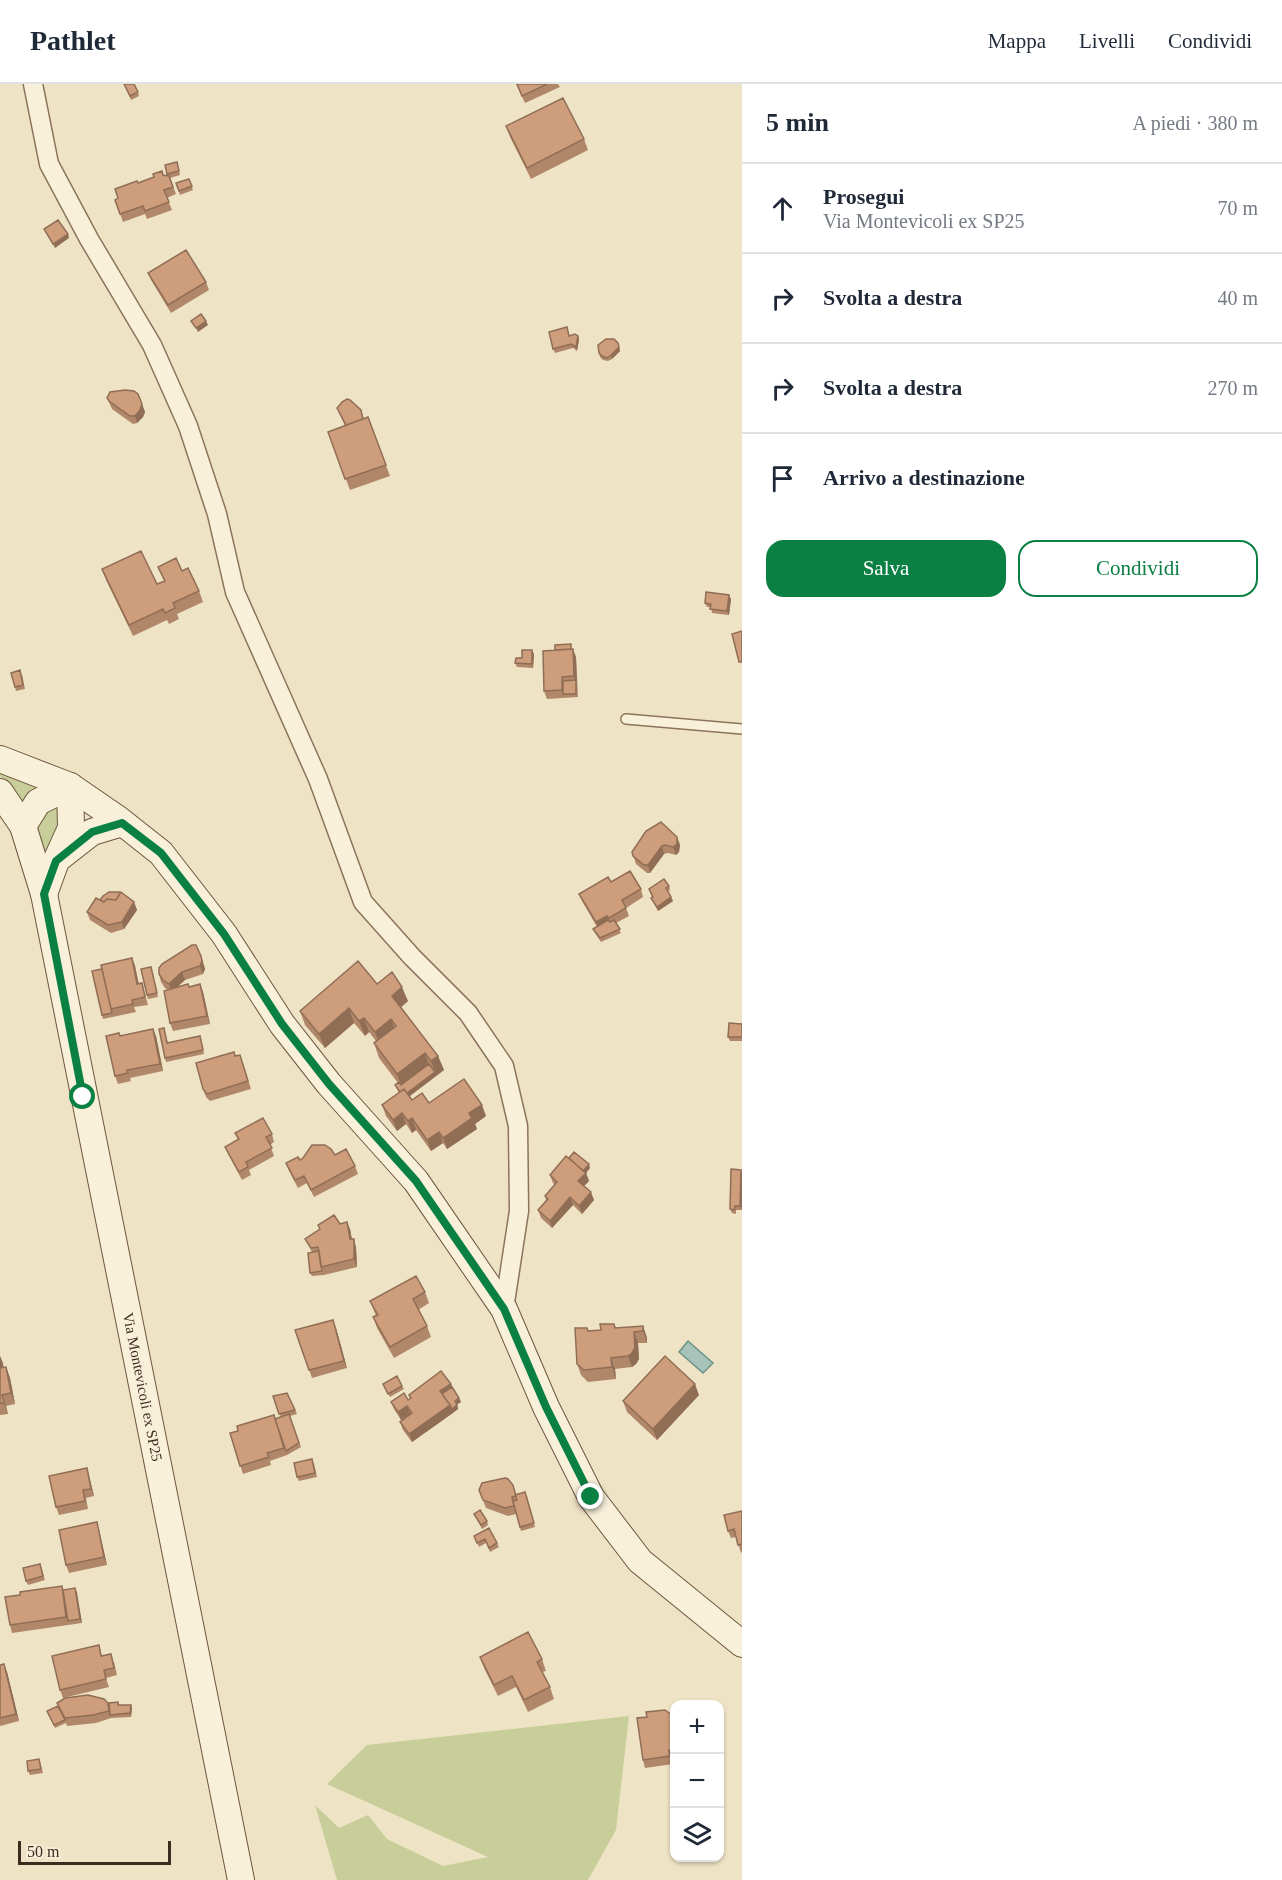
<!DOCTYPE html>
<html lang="it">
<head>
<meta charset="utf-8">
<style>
  :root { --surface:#fff; --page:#f2f2f3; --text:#1f2937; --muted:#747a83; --line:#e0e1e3; --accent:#0b8043 }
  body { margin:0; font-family:"Times New Roman",serif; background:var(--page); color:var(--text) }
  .controls { position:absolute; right:18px; bottom:18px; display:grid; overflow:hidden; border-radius:12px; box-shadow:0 2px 4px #0004 }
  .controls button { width:54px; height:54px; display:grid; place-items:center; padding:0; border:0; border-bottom:2px solid var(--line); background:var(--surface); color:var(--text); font:30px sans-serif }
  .scale { position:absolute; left:18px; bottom:15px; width:153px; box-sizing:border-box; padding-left:6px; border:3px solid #3b2c1f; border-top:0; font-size:16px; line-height:21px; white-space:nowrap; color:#3b2c1f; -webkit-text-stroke:4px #f6edd6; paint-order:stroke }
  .stop { position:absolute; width:18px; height:18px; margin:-14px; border:4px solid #0b8043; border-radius:50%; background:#fff }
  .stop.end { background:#0b8043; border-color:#fff; box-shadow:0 2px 6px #0008 }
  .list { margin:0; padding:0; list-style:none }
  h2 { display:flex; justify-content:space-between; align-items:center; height:78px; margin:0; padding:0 24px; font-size:26px }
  h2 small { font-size:20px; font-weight:400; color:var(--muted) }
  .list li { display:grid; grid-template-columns:39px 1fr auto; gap:18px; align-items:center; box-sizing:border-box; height:90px; padding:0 24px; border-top:2px solid var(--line) }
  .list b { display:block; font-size:22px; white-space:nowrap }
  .list p { margin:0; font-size:20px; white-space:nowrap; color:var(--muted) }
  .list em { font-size:20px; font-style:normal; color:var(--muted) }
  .actions { display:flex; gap:12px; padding:18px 24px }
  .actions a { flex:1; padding:14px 0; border:2px solid var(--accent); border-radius:18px; text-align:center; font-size:21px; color:var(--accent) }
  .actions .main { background:var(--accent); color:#fff }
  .icon { flex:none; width:33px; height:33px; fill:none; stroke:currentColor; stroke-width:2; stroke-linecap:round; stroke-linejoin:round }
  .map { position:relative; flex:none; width:742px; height:1796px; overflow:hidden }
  header { display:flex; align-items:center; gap:36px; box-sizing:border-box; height:84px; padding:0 30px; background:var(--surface); border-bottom:2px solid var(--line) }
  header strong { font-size:28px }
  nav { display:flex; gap:33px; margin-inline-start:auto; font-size:21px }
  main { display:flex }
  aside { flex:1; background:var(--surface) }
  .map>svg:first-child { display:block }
  .green { fill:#c8ce99 }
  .water { fill:#a7c3ba; stroke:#6d9288; stroke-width:1.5 }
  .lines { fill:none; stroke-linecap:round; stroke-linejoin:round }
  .lane-casing { stroke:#8b745b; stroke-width:12 }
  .street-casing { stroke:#8b745b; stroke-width:21 }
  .secondary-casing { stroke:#6d553e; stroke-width:28 }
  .lane { stroke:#f9f0da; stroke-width:9 }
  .street { stroke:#f9f0da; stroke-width:18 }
  .secondary { stroke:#f9f0da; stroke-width:26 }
  .wall { fill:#b1876a }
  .shaded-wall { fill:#906e56 }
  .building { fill:#ce9d7b; stroke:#906e56; stroke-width:1.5 }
  .route { stroke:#0b8043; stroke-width:8 }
  .labels { text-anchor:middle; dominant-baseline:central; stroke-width:5; stroke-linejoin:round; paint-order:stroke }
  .street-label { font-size:15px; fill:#3b2c1f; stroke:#f6edd6 }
</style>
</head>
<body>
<header>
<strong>Pathlet</strong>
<nav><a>Mappa</a><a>Livelli</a><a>Condividi</a></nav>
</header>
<main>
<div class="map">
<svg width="742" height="1796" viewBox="0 0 742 1796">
  <rect width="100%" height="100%" fill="#efe3c6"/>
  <path class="green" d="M0,688L40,702L23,725L0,692Z
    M54,714L62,722L57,751L42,781L34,748Z
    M629,1632L616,1746L588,1796H337L315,1721L339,1744L368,1731L387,1755L443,1782L488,1773L327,1700L367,1661Z"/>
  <path class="water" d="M688,1257L713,1279L703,1289L679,1268Z"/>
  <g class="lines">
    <g class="lane-casing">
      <path id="lane" d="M626,635L742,645"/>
    </g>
    <g class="street-casing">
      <path id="street" d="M33,0L49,80L89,155L152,261L188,342L217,430L235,508L318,695L363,818L412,873L468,929L504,982L518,1042L519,1127L504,1225"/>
    </g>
    <g class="secondary-casing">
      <g id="secondary">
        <path d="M0,675L70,702L118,735L161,769L224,850L282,940L329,1000L416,1097L504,1225L546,1323L591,1413L640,1477L742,1560"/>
        <path id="s1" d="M0,708L23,742L44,810L241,1796"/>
        <path d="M23,742L38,718L70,702"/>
        <path d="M60,773L92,748L122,739"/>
        <path d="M44,810L56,777L71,744L70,702"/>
      </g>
    </g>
    <use href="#lane" class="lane"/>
    <use href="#street" class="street"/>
    <use href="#secondary" class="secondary"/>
  </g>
  <path class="wall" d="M124,0L138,8L139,12L131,16Z
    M516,0H558L560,3L525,19Z
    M506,42L584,55L588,66L531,95L510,53Z
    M177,78L180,91L170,94L176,110L167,114L172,126L147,135L145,130L123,138L115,116L118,114L138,99L163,91L167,92V90Z
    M189,95L193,106L180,111L176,99Z
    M148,189L206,198L209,206L171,229L151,196Z
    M569,252H578L579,256L577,267L573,264L555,269L553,265Z
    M619,262L620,267L612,275L608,277L603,276L600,273L599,269Z
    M138,310L145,328L143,333L137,339L133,340L112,325L107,314Z
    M337,324L364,335L368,333L390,392L350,406L328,348L345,342Z
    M158,483L199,507L203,518L177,530L179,535L169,540L167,536L133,552L106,496L102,485L157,500L164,497Z
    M731,515L729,531L712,529L711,523H707L705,519Z
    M572,565L576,573L578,613L547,615L544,607Z
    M534,570L533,584L517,583L515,579L522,574Z
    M22,590L25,605L16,607L15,603Z
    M677,753L680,761L679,768L676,771L668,769L664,770L650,789H647L636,780L632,768Z
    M611,798L641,805L643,813L626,824L629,832L616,839L621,849L601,858L595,849L593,845L597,843L582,817L579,810Z
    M669,802L670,806L668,807L673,817L658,827L653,818L651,814L652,813L649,805Z
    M100,816L134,818L137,826L124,845L111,849L90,836L87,828Z
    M201,872L205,885L203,890L185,896L177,903H189L200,900L203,908L210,940L173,947L170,939L168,906L165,904L161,898L159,890Z
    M132,874L135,882L139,900L142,899L148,921L134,923L136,928L103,935L102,931V885Z
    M152,887L158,913L148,915L147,911Z
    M377,900L408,917L401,923L438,972L444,986L409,1013L412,1016L486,1032L475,1040L477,1045L447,1065L443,1059L431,1067L416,1046L412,1049L406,1040L397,1047L386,1032L382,1021L399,1009L395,1001L398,999L379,974L374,959L376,957L369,948L365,952L354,939L325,964L305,941L300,927Z
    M742,940V957H730L728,953Z
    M164,944L168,959L200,952L204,970L166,978L165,974Z
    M120,952H156L163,987L130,994L131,997L118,1000L115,992Z
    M234,968L236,972L243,979L251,1005L210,1017L206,1013L203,1005Z
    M235,1049L272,1050L274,1058L270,1061L274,1072L249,1086L251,1091L242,1096L228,1070L225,1063L238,1056Z
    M335,1071L355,1082L358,1090L314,1113L307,1099L298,1104L289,1087L286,1079Z
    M569,1074L590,1084L586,1089L589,1097L584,1102L594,1116L582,1130L573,1121L552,1144L541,1134L538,1126L546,1116L545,1112L555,1101L553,1099L550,1091Z
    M741,1086L742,1090V1126H736V1130L732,1129L730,1125Z
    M340,1140L350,1145L352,1155L356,1163L357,1183L324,1191L312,1192L310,1189L312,1168L305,1155Z
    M425,1208L429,1219L418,1226L427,1242L431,1253L394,1274L377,1244L373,1233L376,1232L370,1217Z
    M614,1240L616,1244L643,1242L647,1254V1259H638L639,1275L636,1280L632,1283L615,1285L616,1295L588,1298L581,1291L577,1280L587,1244L589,1247L601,1246Z
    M336,1244L347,1284L312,1294L295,1246Z
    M0,1272L3,1283H6L10,1294L15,1320L6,1322L8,1330L0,1331Z
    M383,1300L402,1302L404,1305L390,1313Z
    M451,1300L461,1318L457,1320L458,1325L412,1358L403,1346L400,1338L410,1330L401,1336L394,1325L391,1318L408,1316L410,1315L409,1311Z
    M699,1311L657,1356L627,1328L623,1317Z
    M273,1312L295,1326L297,1330L290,1332L301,1363L287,1371L270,1377L271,1381L243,1390L230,1349L281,1333Z
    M314,1379L317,1393L299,1397L297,1393Z
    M87,1384L94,1412L86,1414L88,1425L59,1431L56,1423Z
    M479,1406L527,1412L535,1443L521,1447L516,1430L508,1432L486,1424Z
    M742,1427V1468L741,1469L736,1453L731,1454L728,1447Z
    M474,1430L487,1437L488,1441L482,1445Z
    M99,1446L107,1481L69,1489L66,1481Z
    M474,1452L497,1459L499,1463L490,1468L486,1459L479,1463Z
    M40,1480L45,1496L28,1501L26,1497Z
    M62,1502L63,1506L75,1504L82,1539L12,1549L10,1541L20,1511Z
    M101,1569L102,1572L114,1578L117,1591L106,1594L109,1603L63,1614L60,1606Z
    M480,1573L542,1575L546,1587L542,1588L550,1603L554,1615L528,1628L516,1603L498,1612L484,1584Z
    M0,1581L7,1588L19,1637L0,1642Z
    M118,1618L119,1621L132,1624L131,1633L111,1634L96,1639L67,1642L66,1639L55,1644L47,1627L109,1623Z
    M673,1632L675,1636V1674H672L673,1680L645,1684L643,1676Z
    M39,1675L43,1689L30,1691L28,1687Z"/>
  <path class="shaded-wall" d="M68,150L69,154L55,164L53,160Z
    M206,237L208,241L198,248L196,244Z
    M578,252L579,256L577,267L576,263Z
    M618,259L620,267L612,275L611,271Z
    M142,320L145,328L143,333L137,339L135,332Z
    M729,511L731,515L729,531L727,527Z
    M573,565L576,573L577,600L574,592Z
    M532,566L534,570L533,584L532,580Z
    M677,753L680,761L679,768L676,771L673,763Z
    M662,762L664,770L650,789L648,781Z
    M671,813L673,817L658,827L657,823Z
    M134,818L137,826L124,845L122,838Z
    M607,832L610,839L599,846L596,838Z
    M201,872L205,885L203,890L200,882Z
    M132,874L135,882L140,908L137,900Z
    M182,888L185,896L172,908L169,900Z
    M200,900L203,908L210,940L207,932Z
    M402,903L408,917L398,926L392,912Z
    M349,924L354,939L325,964L319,950Z
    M364,934L369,948L365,952L359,937Z
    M391,935L396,950L379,958L375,948Z
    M153,945L156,952L163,987L160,980Z
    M425,969L430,984L403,1005L397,990Z
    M438,972L444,986L404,1016L403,1012L435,988L431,977Z
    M482,1021L486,1032L475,1040L477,1045L447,1065L443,1054L469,1029Z
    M402,1029L406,1040L397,1047L393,1036Z
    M412,1034L416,1046L412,1049L408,1037Z
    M439,1048L443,1059L431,1067L427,1056Z
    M589,1080L590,1084L586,1089L589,1097L581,1105L578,1097L582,1088Z
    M741,1086L742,1090V1126L740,1122Z
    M591,1108L594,1116L582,1130L579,1122Z
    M570,1113L573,1121L552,1144L550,1137Z
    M347,1138L350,1145L353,1163L350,1155Z
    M354,1155L356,1163L357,1183L354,1175Z
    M333,1236L336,1244L347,1284L344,1277Z
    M643,1242L647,1254V1259L643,1247Z
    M634,1248L638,1259L639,1275L636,1280L632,1283L628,1272Z
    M0,1272L3,1279L5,1295L0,1284Z
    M611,1274L615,1285L616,1295L612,1283Z
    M6,1283L10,1294L15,1320L11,1309Z
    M451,1300L453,1307L444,1314L440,1307Z
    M695,1300L699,1311L657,1356L653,1345Z
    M2,1311L6,1322L8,1330L4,1319Z
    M459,1314L461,1318L456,1321L455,1317Z
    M450,1321L453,1329L412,1358L409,1350Z
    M457,1321L458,1325L453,1329L452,1325Z
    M407,1322L410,1330L401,1336L398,1328Z
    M87,1384L94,1412L91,1405Z
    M97,1438L99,1446L107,1481L104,1473Z
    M75,1504L77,1508L82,1539L80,1535Z
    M4,1580L7,1588L19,1637L16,1630Z
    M131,1621L132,1624L131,1633L130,1629Z"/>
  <path class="building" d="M124,0H134L138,8L130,12Z
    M517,0H547L522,12Z
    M563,14L584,55L527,84L506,42Z
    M177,78L179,87L167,90L165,81Z
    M162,87L163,91L169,92L173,103L164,106L169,118L145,127L143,122L120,130L115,116L118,114L115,105L137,97L138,99L154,93L153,90Z
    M189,95L192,102L179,107L176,99Z
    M58,136L68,150L53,160L44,145Z
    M186,166L206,198L168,221L148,189Z
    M201,230L206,237L196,244L191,237Z
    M567,243L569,252L575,250L578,252L576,263L571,260L553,265L549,248Z
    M606,255H614L618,259L619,263L611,271L607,274L602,272L599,269L598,261Z
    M125,306L134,307L138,310L142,320L140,326L135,332H130L109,317L107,314L110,308Z
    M347,315L350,316L361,326L363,335L346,341L337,324L342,318Z
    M368,333L386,381L345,395L328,348Z
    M141,467L157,500L165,497L158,483L176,474L182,487L188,484L199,507L173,519L175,524L165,529L163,525L129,541L102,485Z
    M706,508L729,511L727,527L710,525L711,520L705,519Z
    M742,547V578H739L732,550Z
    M571,560V565L555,566V561Z
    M573,565L574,592L562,593V606L544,607L543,567Z
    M522,566H532V580L515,579L516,574H522Z
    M20,586L23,601L15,603L11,589Z
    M576,596V610H563V597Z
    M661,738L677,753V760L673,763L665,761L662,762L648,781H644L633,772L632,768L646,747Z
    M630,787L641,805L622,816L626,824L609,834L607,832L596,838L579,810L608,793L611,798Z
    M664,795L669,802L666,804L671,813L657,823L651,814L653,813L649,805Z
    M109,808H119L120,809L116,816L107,815L104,818L100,816L103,812Z
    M121,808L134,818L122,838L108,841L87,828L96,814L104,818L107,815L116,816Z
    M608,836L610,838L614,836L620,845L600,854L593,845Z
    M192,861H196L201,872L202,877L200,882L182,888L169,900L163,896L159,890V884L162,880Z
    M132,874L137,900L142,899L145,913L132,916L133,920L111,925L101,881Z
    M358,877L377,900L392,888L402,903L392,912L438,972L431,977L425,969L397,990L374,959L396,942L391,935L375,948L364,934L359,937L349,924L319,950L300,927Z
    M151,883L157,909L147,911L141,885Z
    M102,885L112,929L102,931L92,887Z
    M188,900L189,903L200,900L207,932L170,939L164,907Z
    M729,939L742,940V953H728Z
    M164,944L167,959L200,952L203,966L165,974L159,945Z
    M153,945L160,980L127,986L128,989L115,992L106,952L119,949L120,952Z
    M234,968L235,972L240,971L248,997L207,1010L203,1005L196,979Z
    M429,980L435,988L407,1009L404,1005L400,1008L395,1001L399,998L401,1001Z
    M464,995L482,1021L469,1029L472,1034L443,1054L439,1048L427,1056L412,1034L408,1037L402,1029L393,1036L382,1021L404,1005L412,1016L422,1009L429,1019Z
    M263,1034L272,1050L266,1053L272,1064L246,1078L248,1083L239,1088L225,1063L239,1055L235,1049Z
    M312,1061H325L331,1065L335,1071L346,1065L355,1082L311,1106L304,1092L295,1096L286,1079L298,1073L300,1076L303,1074Z
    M574,1068L589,1080L583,1087L569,1074Z
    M566,1072L586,1089L578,1097L591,1108L579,1122L570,1113L550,1137L538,1126L548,1115L545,1112L557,1098L550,1091Z
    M731,1085L741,1086L740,1122H735L734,1126L730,1125Z
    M334,1131L340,1140L347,1138L350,1155H354V1175L321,1183L318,1163L311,1164L305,1155L320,1145L318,1141Z
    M319,1167L322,1187L310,1189L308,1169Z
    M416,1192L425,1208L413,1215L427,1242L390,1263L373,1233L378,1231L370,1217Z
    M333,1236L344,1277L309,1286L295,1246Z
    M600,1240H614L615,1244L643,1242V1247L634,1248L635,1264L632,1269L628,1272L611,1274L612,1283L584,1286L577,1280L575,1244H587L588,1247L601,1246Z
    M665,1272L695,1300L653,1345L623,1317Z
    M0,1280V1284L6,1283L11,1309L2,1311L4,1319H0Z
    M441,1287L451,1300L440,1307L450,1321L409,1350L400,1338L412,1329L407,1322L398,1328L391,1318L404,1309L408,1316L411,1314L409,1311Z
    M397,1292L402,1302L388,1310L383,1300Z
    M452,1303L459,1314L455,1317L457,1321L452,1325L450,1321L442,1310Z
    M287,1309L295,1326L279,1330L273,1312Z
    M289,1330L299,1359L286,1367L275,1335Z
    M274,1331L284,1364L267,1369L269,1373L240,1382L230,1349L238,1347L237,1342Z
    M312,1375L315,1389L297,1393L294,1379Z
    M87,1384L91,1405L83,1406L85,1417L56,1423L49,1392Z
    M505,1394L508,1395L513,1401L516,1412L512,1413L514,1422L505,1424L483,1416L479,1406L482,1399Z
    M525,1408L534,1439L520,1443L513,1417L517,1416L515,1411Z
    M480,1426L487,1437L481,1441L474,1430Z
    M742,1427V1460L738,1461L734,1445L728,1447L724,1431Z
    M97,1438L104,1473L66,1481L59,1446Z
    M489,1444L497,1459L489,1464L485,1455L477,1459L474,1452Z
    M40,1480L43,1492L26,1497L23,1484Z
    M62,1502L66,1533L10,1541L5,1513L20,1511V1508Z
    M75,1504L80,1535L68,1537L63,1506Z
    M528,1548L542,1575L537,1578L550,1603L524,1616L512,1592L494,1601L480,1573Z
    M99,1561L101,1572L111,1570L114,1584L104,1586L106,1595L60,1606L52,1572Z
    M4,1580L16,1630L0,1634V1581Z
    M88,1611L104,1615L108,1619L109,1627L93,1631L65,1634L57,1619L65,1614Z
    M118,1618V1621H131L130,1629L110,1631L109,1619Z
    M58,1622L65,1636L54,1641L47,1627Z
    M665,1626L673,1632L675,1639V1666H669L670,1672L643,1676L637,1634L647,1633L646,1628Z
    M39,1675L41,1685L28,1687L27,1677Z"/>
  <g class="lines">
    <path class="route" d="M83,1013L44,810L56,777L92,748L122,739L161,769L224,850L282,940L329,1000L416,1097L504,1225L546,1323L591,1413"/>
  </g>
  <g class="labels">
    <g class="street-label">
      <text stroke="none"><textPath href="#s1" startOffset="615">Via Montevicoli ex SP25</textPath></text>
    </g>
  </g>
</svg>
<div class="controls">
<button>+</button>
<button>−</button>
<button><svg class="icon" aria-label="layers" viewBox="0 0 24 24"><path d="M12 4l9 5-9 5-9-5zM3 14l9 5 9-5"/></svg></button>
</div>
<div class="scale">50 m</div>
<div class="stop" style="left:83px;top:1013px"></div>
<div class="stop end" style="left:591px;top:1413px"></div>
</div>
<aside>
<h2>5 min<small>A piedi · 380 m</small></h2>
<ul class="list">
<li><svg class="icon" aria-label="ahead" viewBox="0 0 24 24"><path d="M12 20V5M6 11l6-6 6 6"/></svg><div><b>Prosegui</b><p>Via Montevicoli ex SP25</p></div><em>70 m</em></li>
<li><svg class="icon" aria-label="right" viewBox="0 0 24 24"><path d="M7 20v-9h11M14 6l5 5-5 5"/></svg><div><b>Svolta a destra</b></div><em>40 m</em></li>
<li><svg class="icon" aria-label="right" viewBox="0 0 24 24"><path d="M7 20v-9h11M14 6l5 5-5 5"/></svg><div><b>Svolta a destra</b></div><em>270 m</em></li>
<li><svg class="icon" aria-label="arrive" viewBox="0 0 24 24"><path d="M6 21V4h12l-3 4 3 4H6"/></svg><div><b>Arrivo a destinazione</b></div></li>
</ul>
<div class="actions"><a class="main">Salva</a><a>Condividi</a></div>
</aside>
</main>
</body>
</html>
